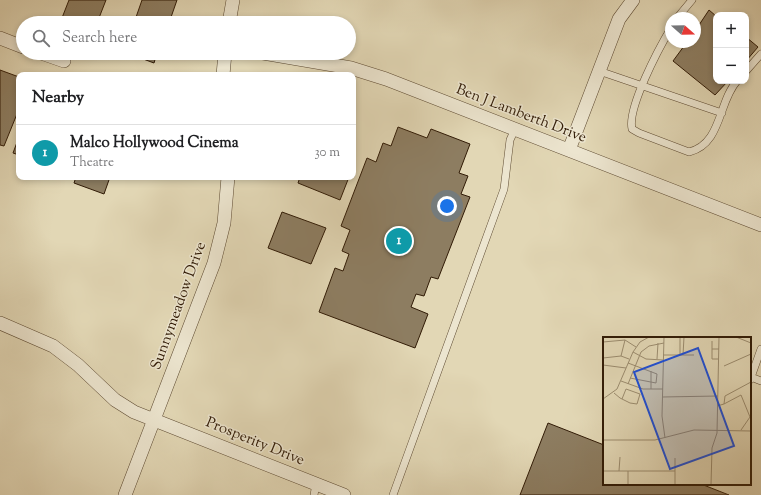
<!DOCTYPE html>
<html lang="en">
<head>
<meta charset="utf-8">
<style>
  :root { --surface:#fff; --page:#f6f6f6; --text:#202124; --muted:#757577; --line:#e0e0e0; --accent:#b45309 }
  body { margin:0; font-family:"Sorts Mill Goudy",serif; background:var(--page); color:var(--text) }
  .controls { position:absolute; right:12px; top:12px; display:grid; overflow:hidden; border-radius:8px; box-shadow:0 2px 6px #0003 }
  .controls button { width:36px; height:36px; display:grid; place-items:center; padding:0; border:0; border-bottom:1px solid var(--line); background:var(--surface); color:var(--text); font:20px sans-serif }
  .compass { position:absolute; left:665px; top:12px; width:36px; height:36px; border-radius:50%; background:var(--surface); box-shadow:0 2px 6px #0003; rotate:110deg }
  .you { position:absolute; left:447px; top:206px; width:14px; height:14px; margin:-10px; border:3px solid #fff; border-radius:50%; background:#1a73e8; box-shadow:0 0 0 6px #1a73e833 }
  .badge { display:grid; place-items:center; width:26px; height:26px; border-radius:50%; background:var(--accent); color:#fff; font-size:13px; font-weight:700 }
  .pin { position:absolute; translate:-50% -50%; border:2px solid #fff; box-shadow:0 1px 4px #0006 }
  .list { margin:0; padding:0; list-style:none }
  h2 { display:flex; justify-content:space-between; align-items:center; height:52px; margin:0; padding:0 16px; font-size:17px }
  h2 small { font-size:13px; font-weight:400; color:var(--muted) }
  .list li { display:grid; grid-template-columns:26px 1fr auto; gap:12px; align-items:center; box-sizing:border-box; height:56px; padding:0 16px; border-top:1px solid var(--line) }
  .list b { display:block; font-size:15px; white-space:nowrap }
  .list p { margin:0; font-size:13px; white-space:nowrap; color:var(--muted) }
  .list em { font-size:13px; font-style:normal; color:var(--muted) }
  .icon { flex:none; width:22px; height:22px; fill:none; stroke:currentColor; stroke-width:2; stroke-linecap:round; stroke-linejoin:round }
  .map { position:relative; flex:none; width:761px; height:495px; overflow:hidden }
  .search { position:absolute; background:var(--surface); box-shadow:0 2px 6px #0003; left:16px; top:16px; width:340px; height:44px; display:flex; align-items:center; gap:10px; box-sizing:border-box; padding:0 14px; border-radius:22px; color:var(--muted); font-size:15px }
  .panel { position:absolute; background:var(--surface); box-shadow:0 2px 6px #0003; left:16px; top:72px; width:340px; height:108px; border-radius:8px }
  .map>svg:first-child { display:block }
  .building { fill:#8d7d61; stroke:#311b06 }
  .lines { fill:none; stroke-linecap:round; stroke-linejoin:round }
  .service-casing { stroke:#5d4a32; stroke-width:8 }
  .minor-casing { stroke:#5d4a32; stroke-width:14 }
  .service { stroke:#ece5cf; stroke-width:7 }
  .minor { stroke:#ece5cf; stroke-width:13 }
  .labels { text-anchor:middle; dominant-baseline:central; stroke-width:3; stroke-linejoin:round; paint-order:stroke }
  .street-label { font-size:15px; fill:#311b06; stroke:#ece5cf }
  .inset-road { fill:none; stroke:#9b8c6f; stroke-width:1 }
  .view { fill:#1d4ed8; fill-opacity:0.15; stroke:#1d4ed8; stroke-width:2 }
  .inset-edge { fill:none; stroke:#311b06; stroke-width:2 }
</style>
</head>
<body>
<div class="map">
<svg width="761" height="495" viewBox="0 0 761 495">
  <rect width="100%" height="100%" fill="#e2d7b5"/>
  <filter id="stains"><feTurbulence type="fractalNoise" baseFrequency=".005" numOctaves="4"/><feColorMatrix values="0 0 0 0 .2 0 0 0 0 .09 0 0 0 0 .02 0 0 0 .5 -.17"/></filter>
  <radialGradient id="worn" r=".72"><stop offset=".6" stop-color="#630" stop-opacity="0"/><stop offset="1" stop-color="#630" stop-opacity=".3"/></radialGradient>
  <path class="building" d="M69,0H106L97,23H60Z
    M142,0H177L169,23H134Z
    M709,10L716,16V81H728L715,95L673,61L687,42H695V31Z
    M746,37L758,47L746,61Z
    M127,53H157L154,63Z
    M0,70L19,77V109L4,146L0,145Z
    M398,127L427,138L431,129L470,144L459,173L468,176L461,194L470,197L438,279L431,277L424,296L416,294L411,307L428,314L415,348L319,312L335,268L343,271L349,254L342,251L350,230L341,226L367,158L376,162L383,143L391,146Z
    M19,137V155L13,153Z
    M76,177H110L104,194L74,183Z
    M300,177H349L340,200L298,183Z
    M282,212L326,228L311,264L268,248Z
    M548,423L604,445V484H701L729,495H520Z"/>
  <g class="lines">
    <g class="service-casing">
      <path id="service" d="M677,18L692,0
        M671,28C659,48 627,108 632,129L639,133L689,152C722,144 718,102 737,81
        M599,71L722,113
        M746,71L761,54
        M751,377L761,381
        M750,380L761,349
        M314,495L316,484
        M393,495L504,189L510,140L515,129"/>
    </g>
    <g class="minor-casing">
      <path id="minor" d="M229,23L233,0
        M0,38L23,47
        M41,53L64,61
        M263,53L351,68L386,79L761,225
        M223,75L225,53
        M569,150L619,19L633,0
        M0,323L53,346L78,365L115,400L134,412L344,495
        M125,495L214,263L224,223L228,177"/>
    </g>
    <use href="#service" class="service"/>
    <use href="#minor" class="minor"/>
  </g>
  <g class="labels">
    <g class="street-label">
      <text transform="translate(521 114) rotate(21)">Ben J Lamberth Drive</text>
      <text transform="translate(179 306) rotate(-70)">Sunnymeadow Drive</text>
      <text transform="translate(255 442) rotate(22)">Prosperity Drive</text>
    </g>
  </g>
  <g transform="translate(603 337)">
    <rect width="148" height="148" fill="#e2d7b5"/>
    <path class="inset-road" d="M61,0L59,79L62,101M133,0L148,6M109,4V12H116M0,5L22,3M109,12V22H115M30,15L43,22L60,23M60,18H91M77,18V0M80,18L81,0M18,19L22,3L33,10M0,21L18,19L26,22M54,22L55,6M25,26L54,37L53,46L27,41M0,28L23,31M121,29L148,17M48,34V52M18,44L40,52H60M25,47L38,15L46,9L61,6M11,56L17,61L27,66L34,67L37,57L23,52L19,62M59,60L115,59M0,62L14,52L30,15L37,5L46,0M121,67L138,58L147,80L138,93M114,69L121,67L122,59L148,45M0,81V62M0,103H52L91,93L148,94M72,121V148M0,134H72M16,134L17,120M25,148V134M108,148L109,111L114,96L116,0"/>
    <path class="view" d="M95,11L131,109L67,132L31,35Z"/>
    <rect width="148" height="148" class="inset-edge"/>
  </g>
  <rect width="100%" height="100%" filter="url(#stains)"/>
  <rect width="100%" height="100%" fill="url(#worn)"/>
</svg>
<div class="controls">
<button>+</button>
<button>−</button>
</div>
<svg class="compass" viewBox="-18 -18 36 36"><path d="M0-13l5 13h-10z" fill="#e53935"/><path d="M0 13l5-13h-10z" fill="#757577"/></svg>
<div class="you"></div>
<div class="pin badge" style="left:399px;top:241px;background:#0f9aa8">1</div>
<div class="search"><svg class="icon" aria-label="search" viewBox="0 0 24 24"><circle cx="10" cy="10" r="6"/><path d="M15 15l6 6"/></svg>Search here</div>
<section class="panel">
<h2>Nearby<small></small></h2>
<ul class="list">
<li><span class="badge" style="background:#0f9aa8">1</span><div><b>Malco Hollywood Cinema</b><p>Theatre</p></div><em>30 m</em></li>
</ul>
</section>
</div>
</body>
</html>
